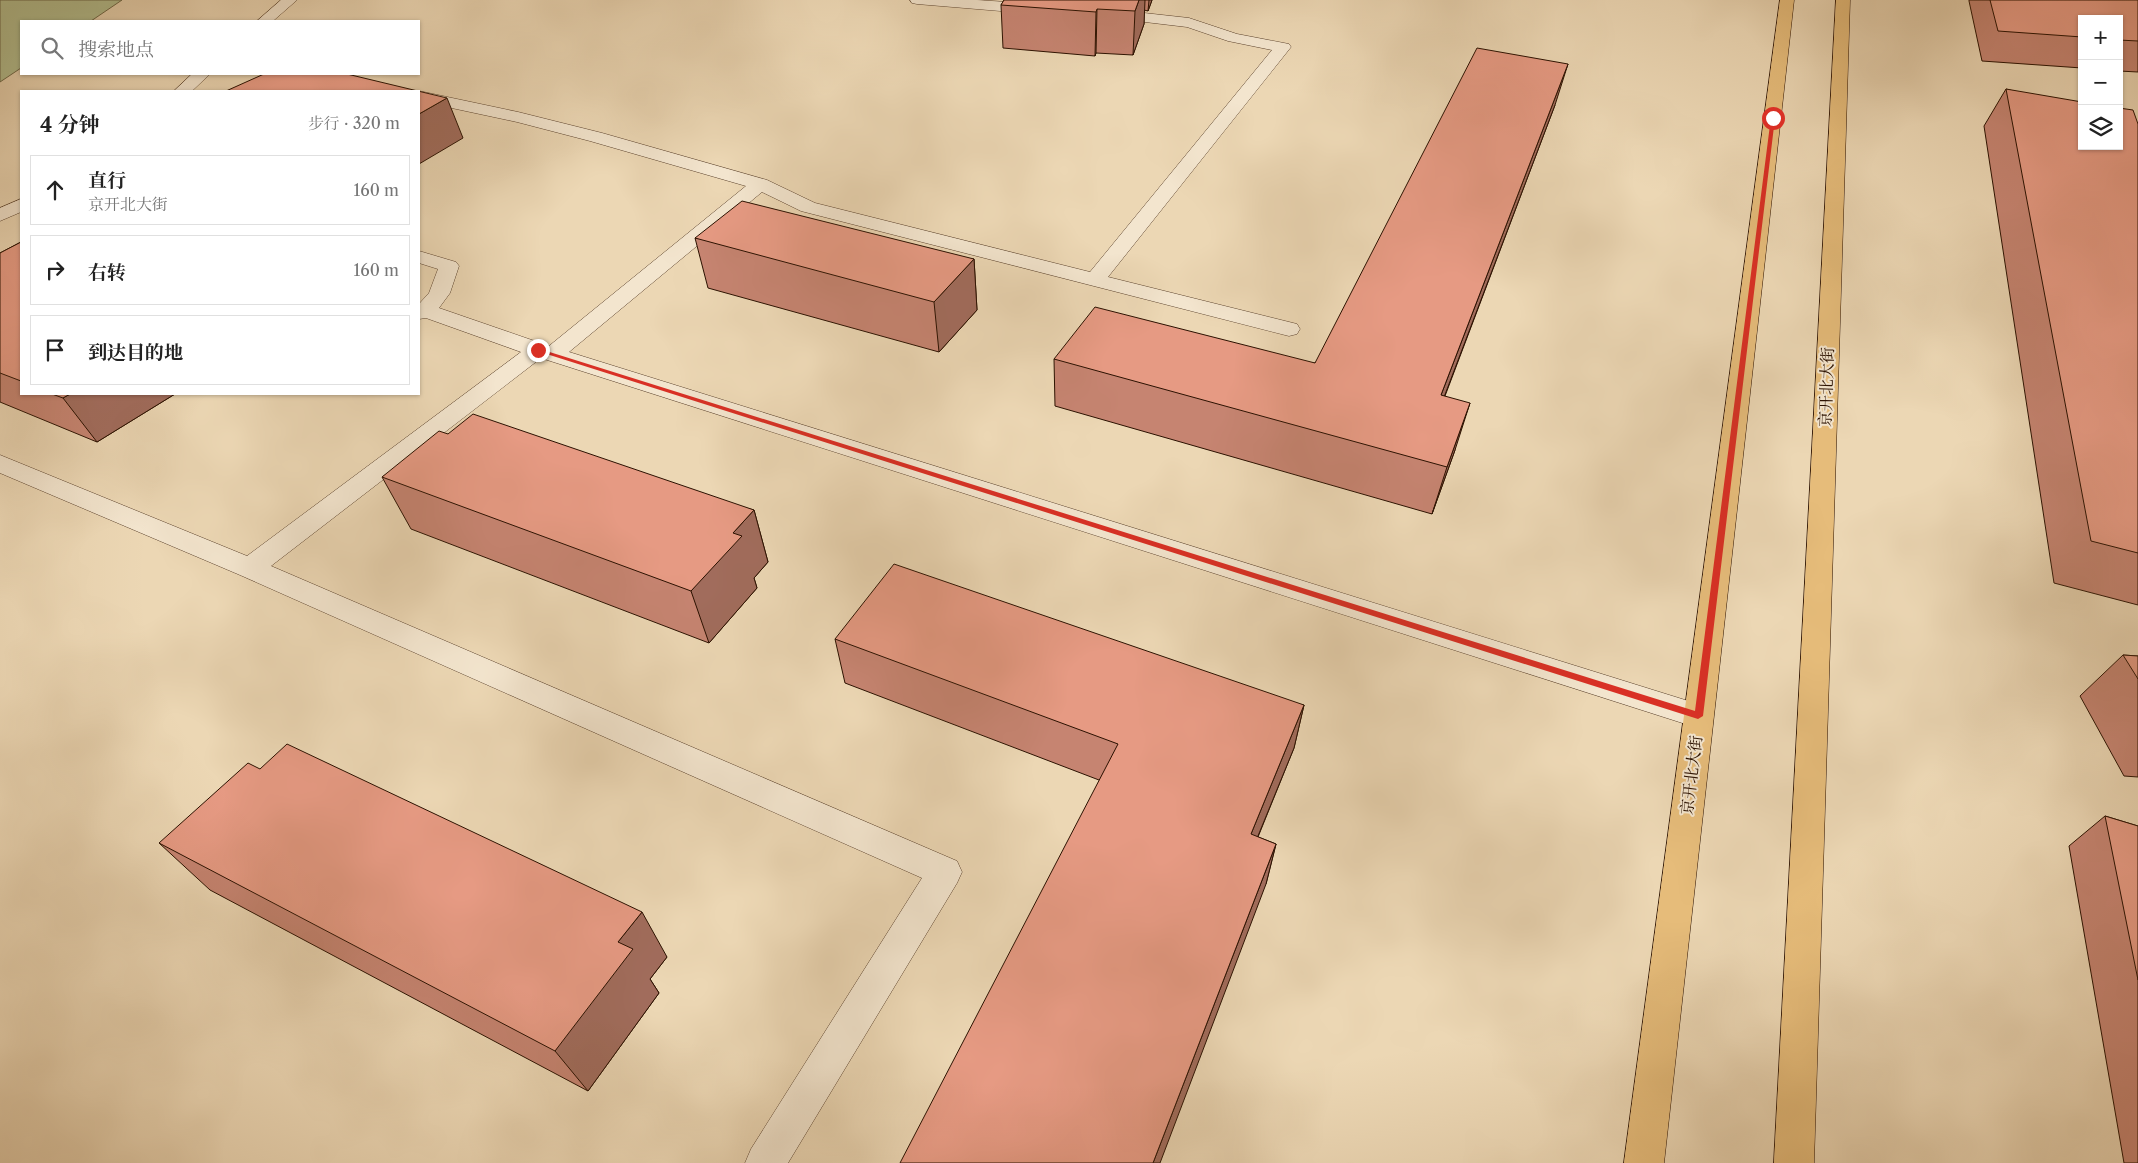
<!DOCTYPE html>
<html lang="zh">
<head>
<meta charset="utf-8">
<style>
  :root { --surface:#fff; --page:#f2f2f2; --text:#222; --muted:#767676; --line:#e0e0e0 }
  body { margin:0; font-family:"Libre Caslon Text","Noto Serif SC",serif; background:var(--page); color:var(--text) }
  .controls { position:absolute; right:15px; top:15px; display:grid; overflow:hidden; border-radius:0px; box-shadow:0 1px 4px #0004 }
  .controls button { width:45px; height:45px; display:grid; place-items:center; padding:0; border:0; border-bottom:1px solid var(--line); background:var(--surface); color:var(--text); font:25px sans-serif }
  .stop { position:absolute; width:15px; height:15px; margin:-11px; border:4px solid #d93025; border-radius:50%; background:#fff }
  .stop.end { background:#d93025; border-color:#fff; box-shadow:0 1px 5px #0008 }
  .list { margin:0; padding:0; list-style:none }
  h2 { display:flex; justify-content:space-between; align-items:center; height:65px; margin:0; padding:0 20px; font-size:21px }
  h2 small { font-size:16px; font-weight:400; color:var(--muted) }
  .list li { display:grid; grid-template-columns:32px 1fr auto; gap:15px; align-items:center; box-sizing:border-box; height:70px; margin:0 10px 10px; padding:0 10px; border:1px solid var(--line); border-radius:0px }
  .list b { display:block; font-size:19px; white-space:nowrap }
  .list p { margin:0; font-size:16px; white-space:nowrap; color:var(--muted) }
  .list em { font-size:16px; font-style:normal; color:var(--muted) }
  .icon { flex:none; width:28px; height:28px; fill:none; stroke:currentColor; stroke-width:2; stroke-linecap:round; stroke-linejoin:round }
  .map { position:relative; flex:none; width:2138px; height:1163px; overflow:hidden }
  .search { position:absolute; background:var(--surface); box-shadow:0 1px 4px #0004; left:20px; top:20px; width:400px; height:55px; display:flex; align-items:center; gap:12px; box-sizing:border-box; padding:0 18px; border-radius:0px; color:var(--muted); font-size:19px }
  .panel { position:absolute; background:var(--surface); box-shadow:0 1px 4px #0004; left:20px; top:90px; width:400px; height:305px; border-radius:0px }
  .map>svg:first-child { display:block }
  .green { fill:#b3bf90; stroke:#6f6848 }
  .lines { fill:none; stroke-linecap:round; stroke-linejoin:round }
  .minor-casing { stroke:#5b422d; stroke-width:1 }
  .major-casing { stroke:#2b1100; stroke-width:1 }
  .minor { fill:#f3e5ce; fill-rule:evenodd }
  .major { fill:#e6bc7a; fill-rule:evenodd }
  .wall { fill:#c68471; stroke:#2b1100 }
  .shaded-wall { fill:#a16c5c; stroke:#2b1100 }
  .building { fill:#e69a83; stroke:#2b1100 }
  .route { fill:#d93025 }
  .labels { text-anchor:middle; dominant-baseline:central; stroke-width:4; stroke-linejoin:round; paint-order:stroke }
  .street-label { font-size:16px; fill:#2b1100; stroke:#f3e5ce }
</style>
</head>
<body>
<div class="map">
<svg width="2138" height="1163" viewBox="0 0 2138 1163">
  <rect width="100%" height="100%" fill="#ecd7b4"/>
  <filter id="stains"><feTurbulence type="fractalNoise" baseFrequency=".004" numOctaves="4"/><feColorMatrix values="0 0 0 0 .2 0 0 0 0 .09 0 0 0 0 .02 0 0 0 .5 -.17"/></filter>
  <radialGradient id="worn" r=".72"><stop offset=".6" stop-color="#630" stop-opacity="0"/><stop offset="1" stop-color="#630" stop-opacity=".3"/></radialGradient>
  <path class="green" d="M0,0H122L91,21H21V68L0,82Z"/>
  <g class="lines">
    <g class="minor-casing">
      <path id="minor" d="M281,0H297L273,21H257Z
        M910,0H977L1037,4L1042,6L1045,9L1042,12L1037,14L917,4L912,3Z
        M1108,9L1189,18L1237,34L1289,44L1291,47L1108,277L1297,324L1300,329L1297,334L1289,336L801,211L762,192L569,352L1698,704L1709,707L1713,716L1709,725L1698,728L541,358L271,566L957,861L962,872L957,883L788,1163H745L751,1149L922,878L240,575L0,473V455L247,556L521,352L426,318L419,319V304L429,293L438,269L419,263V251L456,262L459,266L450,293L439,308L549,346L746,186L590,141L517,122L419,101V91L518,112L602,133L767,180L815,203L1090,272L1272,50L1228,41L1187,27L1103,17L1100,14L1103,11Z
        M192,74H210L192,91H174Z
        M21,199V212L0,221V208Z"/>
    </g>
    <g class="major-casing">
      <path id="major" d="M1780,0H1794L1664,1163H1624Z
        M1836,0H1850L1814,1163H1774Z"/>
    </g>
    <use href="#minor" class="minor"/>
    <use href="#major" class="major"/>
  </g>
  <path class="wall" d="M1004,0H1152L1148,11L1144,10V24L1133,55L1096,53L1095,56L1003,48L1001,5Z
    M1969,0H2138V72L2119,71V19H2082V68L1982,61L1969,1Z
    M2006,89L2138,124V605L2054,583L1984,126Z
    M1555,105L1445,396L1455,450L1432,514L1055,406L1054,359L1315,363Z
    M695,238L974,259L977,310L939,352L708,288Z
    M21,242V394H175L97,442L0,402V253Z
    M448,434L754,510L768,562L754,578L757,588L709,643L411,529L382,477Z
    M835,639L1304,705L1294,748L1258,837L1276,844L1266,884L1099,780L845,683Z
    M2123,655L2138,656V777L2124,776L2080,696Z
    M2105,816L2138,826V1163H2124L2069,846Z
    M159,843L667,957L650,979L659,993L588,1091L210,890Z"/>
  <path class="shaded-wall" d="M1139,0H1145L1144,24L1133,55L1135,11Z
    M1149,0H1152L1148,11Z
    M1097,9L1096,53L1095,56L1096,12Z
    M1568,64L1555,105L1427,442L1441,395Z
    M447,98L463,138L419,164V114Z
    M974,259L977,310L939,352L934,302Z
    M70,394H175L97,442L63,398Z
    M1470,403L1455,450L1432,514L1447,467Z
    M754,510L768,562L754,578L757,588L709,643L691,591L733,533Z
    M1304,705L1294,748L1242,875L1251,834Z
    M1276,844L1266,884L1160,1163H1153Z
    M642,912L667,957L650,979L659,993L588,1091L555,1051L618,942Z"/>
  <path class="building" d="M1004,0H1139L1135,11L1097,9L1096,12L1001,5Z
    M1990,0H2138V41L2119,40V19H2082V37L1998,31Z
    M1477,48L1568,64L1441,395L1470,403L1447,467L1054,359L1095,307L1315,363Z
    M264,74H347L447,98L419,114V91H226Z
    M2006,89L2082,102V146H2119V108L2133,110L2138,124V553L2091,541Z
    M742,201L974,259L934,302L695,238Z
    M21,242V381L0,373V253Z
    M52,394H70L63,398Z
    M473,414L754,510L733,533L742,536L691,591L382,477L439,431L448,434Z
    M894,564L1304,705L1251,834L1276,844L1153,1163H900L1118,744L835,639Z
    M2123,655L2138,656V679Z
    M287,744L642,912L618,942L633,949L555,1051L159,843L248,763L260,769Z
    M2105,816L2138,826V980Z"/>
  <path class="route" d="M1771,117L1775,118L1703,716L1698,719L534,350L540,349L1695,711Z"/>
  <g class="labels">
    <g class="street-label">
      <text transform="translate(1826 387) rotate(-88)">京开北大街</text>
      <text transform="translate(1691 775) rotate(-83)">京开北大街</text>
    </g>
  </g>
  <rect width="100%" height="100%" filter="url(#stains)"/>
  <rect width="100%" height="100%" fill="url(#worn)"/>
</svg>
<div class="controls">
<button>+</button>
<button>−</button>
<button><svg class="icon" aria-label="layers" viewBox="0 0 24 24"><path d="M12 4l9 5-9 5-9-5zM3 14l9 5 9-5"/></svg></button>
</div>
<div class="stop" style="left:1773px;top:118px"></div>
<div class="stop end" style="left:538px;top:350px"></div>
<div class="search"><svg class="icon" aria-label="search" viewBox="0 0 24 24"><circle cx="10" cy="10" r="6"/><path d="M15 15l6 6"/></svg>搜索地点</div>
<section class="panel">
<h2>4 分钟<small>步行 · 320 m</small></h2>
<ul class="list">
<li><svg class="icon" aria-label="ahead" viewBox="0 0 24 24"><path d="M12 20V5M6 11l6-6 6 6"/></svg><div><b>直行</b><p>京开北大街</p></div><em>160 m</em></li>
<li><svg class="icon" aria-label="right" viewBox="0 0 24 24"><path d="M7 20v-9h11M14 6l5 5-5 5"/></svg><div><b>右转</b></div><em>160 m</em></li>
<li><svg class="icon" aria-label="arrive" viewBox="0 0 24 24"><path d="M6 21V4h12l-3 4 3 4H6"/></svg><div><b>到达目的地</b></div></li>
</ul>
</section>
</div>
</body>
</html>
